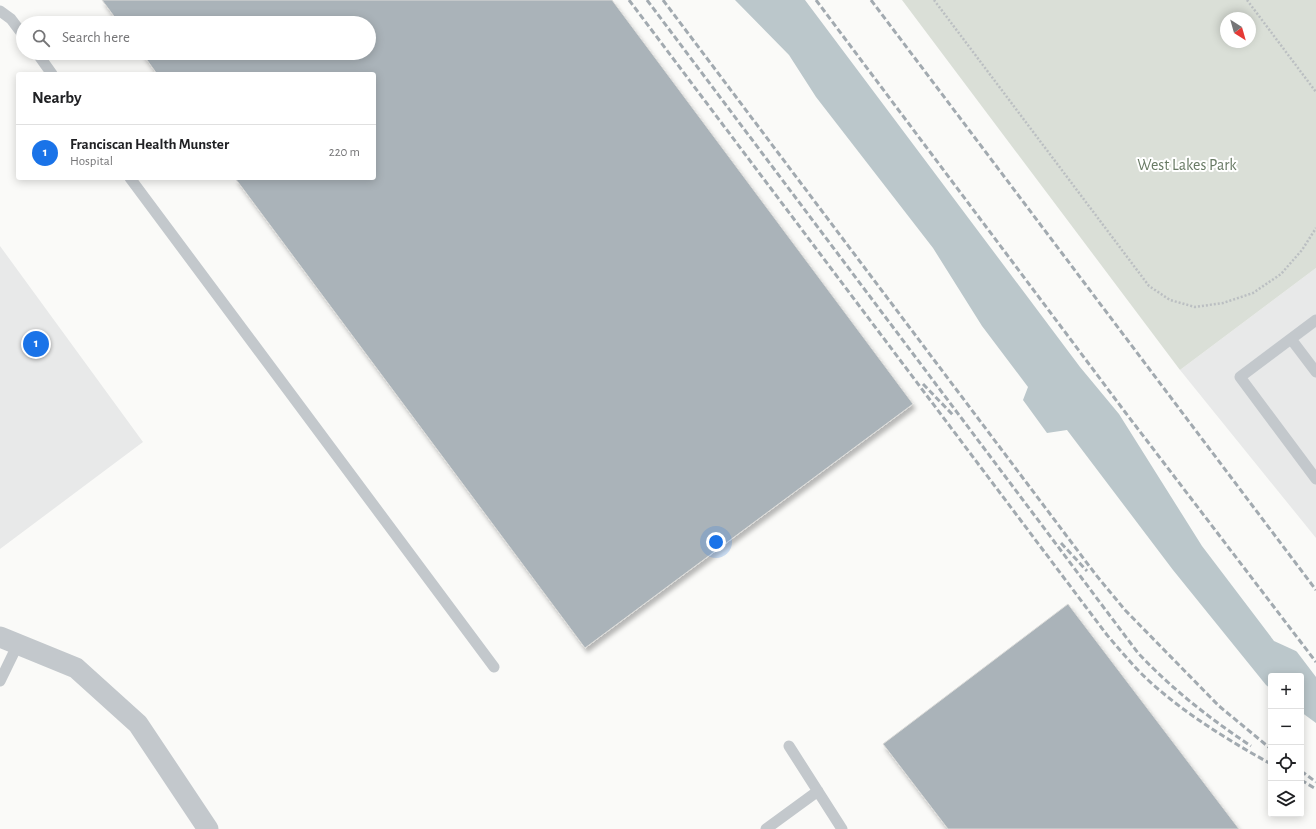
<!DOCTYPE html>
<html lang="en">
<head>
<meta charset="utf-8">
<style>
  :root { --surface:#fff; --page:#f2f2f2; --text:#202124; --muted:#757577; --line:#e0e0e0; --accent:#1a73e8 }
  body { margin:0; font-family:"Alegreya Sans",sans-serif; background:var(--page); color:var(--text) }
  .controls { position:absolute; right:12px; bottom:12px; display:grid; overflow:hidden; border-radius:4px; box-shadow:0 2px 10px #0003 }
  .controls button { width:36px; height:36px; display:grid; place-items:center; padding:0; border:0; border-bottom:1px solid var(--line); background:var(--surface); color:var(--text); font:20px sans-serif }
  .compass { position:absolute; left:1220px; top:12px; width:36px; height:36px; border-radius:50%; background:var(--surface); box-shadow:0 2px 10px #0003; rotate:143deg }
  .you { position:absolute; left:716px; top:542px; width:14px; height:14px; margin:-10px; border:3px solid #fff; border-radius:50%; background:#1a73e8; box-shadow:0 0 0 6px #1a73e833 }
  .badge { display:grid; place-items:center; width:26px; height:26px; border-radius:50%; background:var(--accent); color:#fff; font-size:13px; font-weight:700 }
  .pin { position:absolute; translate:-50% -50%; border:2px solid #fff; box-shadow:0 1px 4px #0006 }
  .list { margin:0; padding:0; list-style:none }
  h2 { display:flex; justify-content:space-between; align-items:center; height:52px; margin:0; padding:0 16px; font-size:17px }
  h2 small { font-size:13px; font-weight:400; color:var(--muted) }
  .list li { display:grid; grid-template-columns:26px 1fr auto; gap:12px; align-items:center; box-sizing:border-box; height:56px; padding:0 16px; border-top:1px solid var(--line) }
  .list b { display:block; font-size:15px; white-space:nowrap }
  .list p { margin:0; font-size:13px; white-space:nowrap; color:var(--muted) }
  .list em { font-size:13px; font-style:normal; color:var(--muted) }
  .icon { flex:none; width:22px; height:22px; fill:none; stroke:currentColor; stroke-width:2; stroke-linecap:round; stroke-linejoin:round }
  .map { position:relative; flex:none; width:1316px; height:829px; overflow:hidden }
  .search { position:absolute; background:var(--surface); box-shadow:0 2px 10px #0003; left:16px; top:16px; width:360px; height:44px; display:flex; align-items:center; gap:10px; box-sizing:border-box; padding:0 14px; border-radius:22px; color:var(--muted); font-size:15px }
  .panel { position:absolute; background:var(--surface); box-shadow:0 2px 10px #0003; left:16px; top:72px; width:360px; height:108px; border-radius:4px }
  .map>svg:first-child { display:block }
  .built { fill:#e8e9e9 }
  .green { fill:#dadfd7; fill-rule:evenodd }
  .water { fill:#bbc7cb }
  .pier { fill:#fafaf8 }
  .building { fill:#aab3b9; stroke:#dcdcda; filter:url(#shadow) }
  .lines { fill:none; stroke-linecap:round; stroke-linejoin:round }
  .path { stroke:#bbbfc2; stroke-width:2.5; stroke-dasharray:2 2; stroke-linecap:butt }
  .lane { stroke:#c3c8cc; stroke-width:11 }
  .street { stroke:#c3c8cc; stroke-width:21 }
  .rail { stroke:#a2aab0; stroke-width:3; stroke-dasharray:6 3; stroke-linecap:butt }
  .labels { text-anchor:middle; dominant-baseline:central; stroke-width:4; stroke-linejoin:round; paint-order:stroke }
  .park-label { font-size:16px; fill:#687a64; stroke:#fff }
</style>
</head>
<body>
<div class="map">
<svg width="1316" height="829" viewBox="0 0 1316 829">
  <defs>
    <filter id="shadow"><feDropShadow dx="2.5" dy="4.5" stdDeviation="2" flood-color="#0004"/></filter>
  </defs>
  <rect width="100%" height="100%" fill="#fafaf8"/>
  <path class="built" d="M0,246L143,442L0,549Z
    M1316,268V538L1180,370Z"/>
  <path class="green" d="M902,0H1316V268L1180,370ZM1226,18H1250V42H1226Z"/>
  <path class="water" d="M735,0H805L1080,367L1119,414L1202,546L1274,641L1309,657L1316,651V723L1301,712V676H1271V689L1266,685L1173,570L1067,430L1047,433L1023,400L1028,387L982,326L933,248L816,97L789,55Z"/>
  <path class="pier" d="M1294,648L1309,655L1316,649V677Z"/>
  <path class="building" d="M102,0H612L913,404L585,648L235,178H374V74H157L142,53H369V23H119Z
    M1068,604L1239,829H948L883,744Z"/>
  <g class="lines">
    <path class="path" d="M934,0L1149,286L1170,300L1195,307L1223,303L1253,293L1281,274L1302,250L1316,228
      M1247,0L1316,92"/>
    <path class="lane" d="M0,11L11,19L23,35
      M37,53L52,74
      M130,178L494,667
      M1316,320L1240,377L1316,479
      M1291,339L1316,372
      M0,681L18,644
      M789,746L842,829
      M766,829L818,791"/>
    <path class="street" d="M0,637L76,668L138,724L208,829"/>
    <path class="rail" d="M629,0L1107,635C1120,650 1133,666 1148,680C1185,714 1228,740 1271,764
      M647,0L1138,653C1173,690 1209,718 1251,746
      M663,0L1096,575L1125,610L1219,706L1271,749
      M816,0L1125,412L1316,662
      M871,0L1316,590
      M923,384L953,415
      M1061,543L1087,571
      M1301,771L1316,782
      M1301,780L1316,789"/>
  </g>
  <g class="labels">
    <g class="park-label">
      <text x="1187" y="165">West Lakes Park</text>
    </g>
  </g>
</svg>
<div class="controls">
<button>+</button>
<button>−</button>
<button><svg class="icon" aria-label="locate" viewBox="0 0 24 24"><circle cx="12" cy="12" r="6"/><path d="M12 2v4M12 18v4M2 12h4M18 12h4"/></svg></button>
<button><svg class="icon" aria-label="layers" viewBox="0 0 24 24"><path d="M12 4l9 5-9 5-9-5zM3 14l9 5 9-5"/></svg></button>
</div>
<svg class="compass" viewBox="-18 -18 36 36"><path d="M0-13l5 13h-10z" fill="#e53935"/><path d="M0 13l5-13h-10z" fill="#757577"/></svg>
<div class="you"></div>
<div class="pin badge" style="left:36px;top:344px">1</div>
<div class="search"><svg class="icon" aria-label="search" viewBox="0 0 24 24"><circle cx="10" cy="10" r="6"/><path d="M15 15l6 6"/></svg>Search here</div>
<section class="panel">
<h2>Nearby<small></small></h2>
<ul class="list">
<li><span class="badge">1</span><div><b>Franciscan Health Munster</b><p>Hospital</p></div><em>220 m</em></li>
</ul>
</section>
</div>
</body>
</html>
